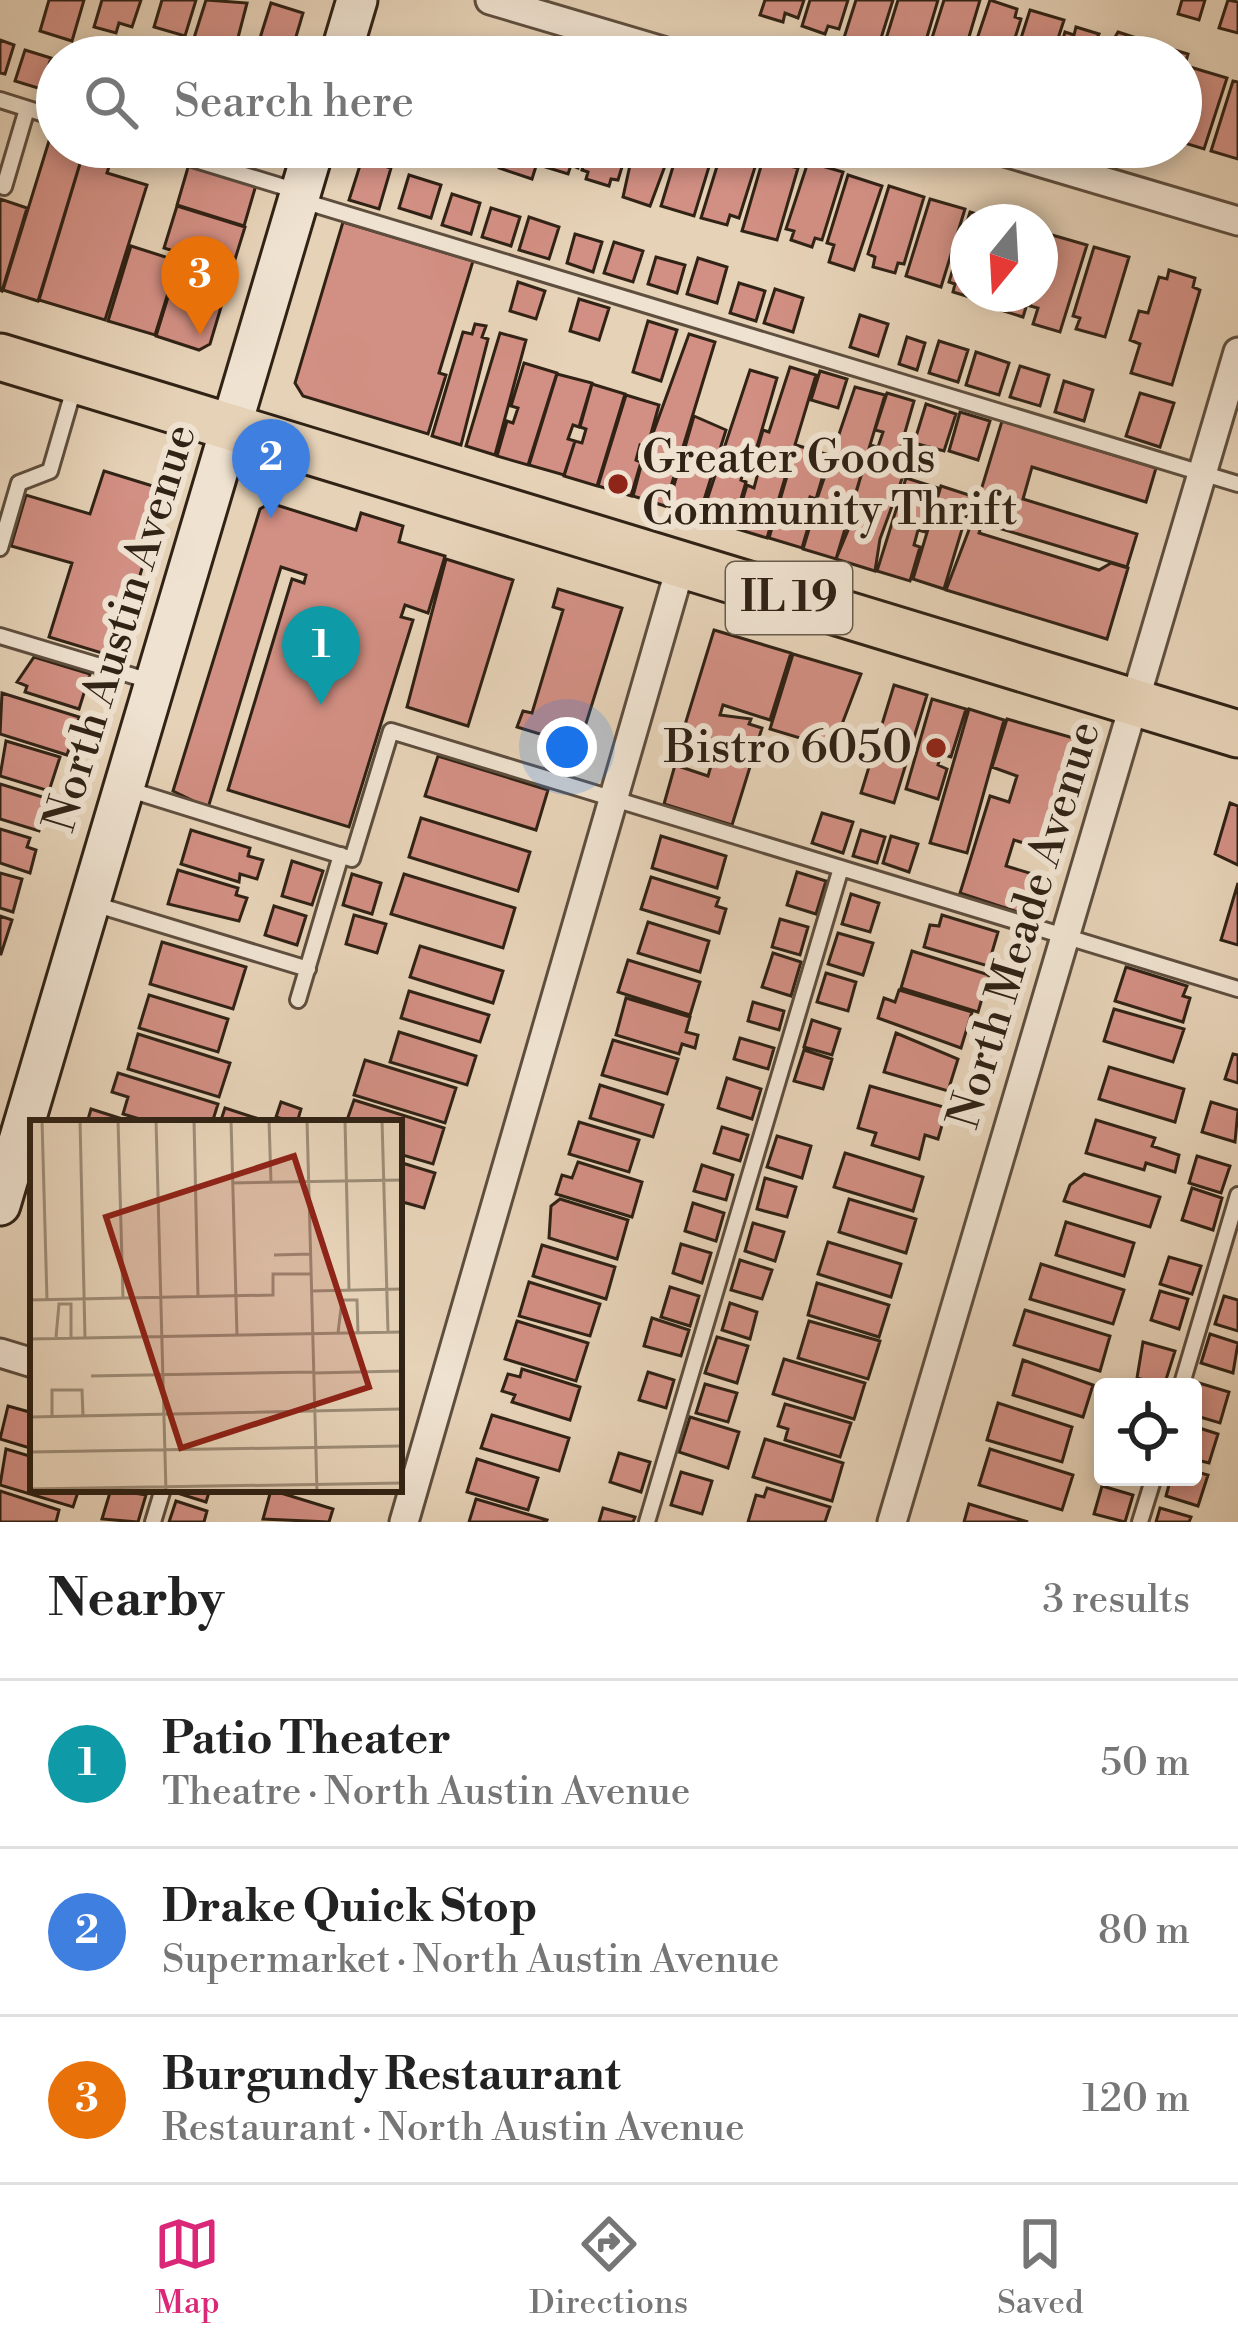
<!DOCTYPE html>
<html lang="en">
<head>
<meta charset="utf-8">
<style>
  :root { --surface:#fff; --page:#f6f6f6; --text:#222; --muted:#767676; --line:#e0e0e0; --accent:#db2777 }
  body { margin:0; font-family:"Libre Bodoni",serif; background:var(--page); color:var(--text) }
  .controls { position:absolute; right:36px; bottom:36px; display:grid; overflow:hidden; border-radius:12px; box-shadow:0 6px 18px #0003 }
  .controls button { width:108px; height:108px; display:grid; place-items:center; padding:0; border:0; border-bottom:3px solid var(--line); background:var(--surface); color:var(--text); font:60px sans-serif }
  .compass { position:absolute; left:950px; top:204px; width:108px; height:108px; border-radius:50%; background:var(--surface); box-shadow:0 6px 18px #0003; rotate:198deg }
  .you { position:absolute; left:567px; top:747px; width:42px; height:42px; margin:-30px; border:9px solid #fff; border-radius:50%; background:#1a73e8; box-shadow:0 0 0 18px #1a73e833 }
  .badge { display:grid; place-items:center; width:78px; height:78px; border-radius:50%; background:var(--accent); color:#fff; font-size:39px; font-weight:700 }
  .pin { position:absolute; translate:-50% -99px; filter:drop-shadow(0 3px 6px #0008) }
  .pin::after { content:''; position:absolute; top:63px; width:42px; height:36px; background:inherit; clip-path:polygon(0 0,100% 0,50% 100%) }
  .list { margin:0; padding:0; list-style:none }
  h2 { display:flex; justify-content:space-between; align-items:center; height:156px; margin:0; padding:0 48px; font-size:51px }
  h2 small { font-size:39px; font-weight:400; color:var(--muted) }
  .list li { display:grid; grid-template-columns:78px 1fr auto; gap:36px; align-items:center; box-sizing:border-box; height:168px; padding:0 48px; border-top:3px solid var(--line) }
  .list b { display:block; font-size:45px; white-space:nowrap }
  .list p { margin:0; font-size:39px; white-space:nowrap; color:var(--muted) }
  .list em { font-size:39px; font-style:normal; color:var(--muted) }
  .icon { flex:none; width:66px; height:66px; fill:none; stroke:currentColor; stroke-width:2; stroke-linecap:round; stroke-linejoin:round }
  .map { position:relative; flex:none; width:1238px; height:1522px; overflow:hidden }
  .search { position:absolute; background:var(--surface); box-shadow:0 6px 18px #0003; left:36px; right:36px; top:36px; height:132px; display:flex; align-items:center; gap:30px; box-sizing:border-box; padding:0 42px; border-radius:66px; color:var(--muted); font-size:45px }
  .sheet { height:660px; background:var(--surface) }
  nav { display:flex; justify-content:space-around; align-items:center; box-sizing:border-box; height:168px; border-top:3px solid var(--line); background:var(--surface); font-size:33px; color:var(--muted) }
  nav a { display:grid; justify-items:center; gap:6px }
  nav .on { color:var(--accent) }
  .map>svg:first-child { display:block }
  .building { fill:#d28f83; stroke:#302215; stroke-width:3 }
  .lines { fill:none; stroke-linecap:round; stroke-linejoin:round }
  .lane-casing { stroke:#5e4e3e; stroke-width:20 }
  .street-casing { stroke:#5e4e3e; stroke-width:33 }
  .secondary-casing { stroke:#302215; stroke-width:45 }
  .primary-casing { stroke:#302215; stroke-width:51 }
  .lane { stroke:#efe2d0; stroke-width:14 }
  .street { stroke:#efe2d0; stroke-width:27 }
  .secondary { stroke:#efe2d0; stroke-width:39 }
  .primary { stroke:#e6d2b7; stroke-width:45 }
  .poi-dot { fill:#8f2418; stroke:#efe2d0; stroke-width:4.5 }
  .labels { text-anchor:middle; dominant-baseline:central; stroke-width:12; stroke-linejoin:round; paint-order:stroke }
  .shield { fill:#efe2d0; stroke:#695c4d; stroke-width:3 }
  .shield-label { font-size:42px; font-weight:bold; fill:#302215 }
  .poi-label { font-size:45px; fill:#302215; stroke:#efe2d0; text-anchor:start }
  .street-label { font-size:45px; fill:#302215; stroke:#efe2d0 }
  .inset-road { fill:none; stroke:#9d8c76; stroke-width:3 }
  .view { fill:#8f2418; fill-opacity:0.15; stroke:#8f2418; stroke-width:6 }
  .inset-edge { fill:none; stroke:#302215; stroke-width:6 }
</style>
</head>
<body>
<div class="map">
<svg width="1238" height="1522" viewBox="0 0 1238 1522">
  <rect width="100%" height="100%" fill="#e6d2b7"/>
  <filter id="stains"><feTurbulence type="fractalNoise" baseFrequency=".00167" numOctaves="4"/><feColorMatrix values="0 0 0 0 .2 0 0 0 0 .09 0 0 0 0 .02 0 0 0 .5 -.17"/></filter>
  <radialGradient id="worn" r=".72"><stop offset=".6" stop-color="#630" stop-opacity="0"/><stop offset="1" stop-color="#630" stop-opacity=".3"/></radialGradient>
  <path class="building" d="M49,0H84L72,41L40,31Z
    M102,0H141L132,27L119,23L116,33L94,27Z
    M162,0H196L185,36L154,27Z
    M206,0L247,3L233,57H188Z
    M765,0H804L798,18L785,13L783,22L760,15Z
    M810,0H848L839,29L828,26L825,34L802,26Z
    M856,0H893L877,51L843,41Z
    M898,0H938L921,57L882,52Z
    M944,0H980L963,57H926Z
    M990,0L1017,9L1015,17L1021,19L1009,57H971Z
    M1182,0H1205L1199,20L1178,14Z
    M1228,0L1238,2V33L1219,28Z
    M271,3L303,13L290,57H254Z
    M1030,10L1064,20L1052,57H1015Z
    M1076,27L1099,34L1096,40L1103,43L1098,57H1058L1065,32L1074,35Z
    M1118,32L1149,42L1144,57H1103Z
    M0,40L14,45L5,74L0,73Z
    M404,41L424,47L420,57H392L394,51L401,53Z
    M1151,43L1188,54L1181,78V57H1147Z
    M25,50L51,58L41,89L15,81Z
    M1190,67L1227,78L1204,149L1181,142V98Z
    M1233,81L1238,82V159L1211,151Z
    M53,128L57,147H85L38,301L3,290Z
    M85,147H115L107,173L147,185L105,320L39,300Z
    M223,147H267L262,164L222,151Z
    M365,147H403L398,164L363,153Z
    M456,147H498L493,163Z
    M499,147H542L532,179L499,168Z
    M545,147H584L578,168L571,165L568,174L542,166Z
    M589,147H628L618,180L611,179L609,186L586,179L588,172L582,170Z
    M634,147H672L650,206L623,197Z
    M679,147H715L694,216L661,206Z
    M723,147L761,148L739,218L730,215L727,225L701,218Z
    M766,149L788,157L785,165L798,168L777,240L742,231Z
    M362,159L391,168L379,209L349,200Z
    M808,162L843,172L822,240L815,238L812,247L791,240L794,231L786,229Z
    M189,164L256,185L244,226L177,205Z
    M409,175L441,185L431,218L399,208Z
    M848,175L882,186L854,270L829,262L834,245L827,243Z
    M889,186L924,197L904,264L898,263L895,273L873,267L875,257L868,254Z
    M452,194L480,203L471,234L442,225Z
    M0,199L27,208L2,291L0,290Z
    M930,199L965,209L941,287L906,276Z
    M177,206L245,227L232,269L164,248Z
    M491,208L520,217L511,246L482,237Z
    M970,212L993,219L968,222V294H977L976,299L953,292L955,284L949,282Z
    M529,217L559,227L549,259L519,250Z
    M343,222L473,261L439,373L446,375L428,434L303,396L295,383Z
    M575,234L602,242L593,272L567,263Z
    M1052,235L1087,245L1060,332L1033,324L1038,308L1030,306L1034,294H1040Z
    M614,242L643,251L633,282L604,273Z
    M131,246L178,261L155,335L108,321Z
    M1094,247L1129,257L1105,337L1076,329L1080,318L1073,316Z
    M181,255L232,270L210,344L199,350L156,336Z
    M656,257L685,265L677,293L648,284Z
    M698,258L727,267L717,303L687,294Z
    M1169,270L1195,278L1193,287L1200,290L1172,385L1131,373L1140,344L1130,340L1139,311L1148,313L1159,277L1167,279Z
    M518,282L545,291L536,319L510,311Z
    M739,283L765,291L756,321L730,313Z
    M775,289L803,298L793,332L764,323Z
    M1030,294L1023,317L994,308L996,294Z
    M579,299L609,308L599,340L570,331Z
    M860,315L888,324L878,356L850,347Z
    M648,321L677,330L661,381L633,372Z
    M475,324L486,326L482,337L488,339L461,445L432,436L463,332L472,334Z
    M500,333L526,340L495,455L466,446Z
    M689,334L715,342L665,506L633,496L642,462L650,465L655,450L648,447Z
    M907,337L925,343L917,370L899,364Z
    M939,341L968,350L958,382L929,373Z
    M976,352L1009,363L999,395L966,385Z
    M524,363L557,373L528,465L497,456L507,421L513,423L518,408L511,406Z
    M1020,366L1049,375L1040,406L1010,397Z
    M790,367L816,375L767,538L734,528L747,485L754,488L758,473L751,471L763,430L769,432Z
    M750,370L777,378L749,474L743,473L741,480L746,482L733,526L701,518Z
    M820,371L847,379L838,408L811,400Z
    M557,374L592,383L579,427L573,425L568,439L575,441L564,475L529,465Z
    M1064,381L1093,390L1084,421L1055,412Z
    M592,384L625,394L597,486L564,476L575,441L582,443L586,429L580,427Z
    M855,387L885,395L836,559L803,549L813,516L819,517L824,501L817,499Z
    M887,393L914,401L899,453L910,457L880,539L875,571L836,559L856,511L851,510L870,445L878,447L883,432L875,430Z
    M1140,393L1174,403L1160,447L1126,436Z
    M626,395L659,405L647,448L640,445L636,460L641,462L631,496L598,486Z
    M926,404L956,414L944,451L914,443Z
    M960,412L990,421L978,460L949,451Z
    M694,416L726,430L699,516L668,506Z
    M1002,421L1156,468L1146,502L1032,467L1023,499L1137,534L1127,567L972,520Z
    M796,445L829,455L816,499L810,497L805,512L812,514L802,548L769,538Z
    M104,471L156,487L163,500L115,657L49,637L72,563L11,546L26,495L90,514Z
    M906,478L938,488L925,532L918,530L914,545L920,547L910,581L877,571Z
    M941,486L972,496L944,589L913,579Z
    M270,503L356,530L361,513L403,526L399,542L445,556L428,613L405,605L401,617L413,620L349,827L228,790L292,579L304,583L306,575L281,567L208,808L173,791L260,509Z
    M972,522L982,524L979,533L1099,570L1111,563L1128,568L1107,639L946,590Z
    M446,559L513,580L468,726L407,707Z
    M558,589L622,608L579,746L517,727L523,711L532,713L563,610L553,607Z
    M714,630L791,653L770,720L723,705L720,715L751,719L749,724L762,728L732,825L664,804L675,765L708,776L715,752L680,741Z
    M793,654L861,674L833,748L770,729Z
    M34,657L90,674L79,709L25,692L27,686L17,682Z
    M894,685L927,695L894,803L861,793Z
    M2,693L79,717L67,755L0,734Z
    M932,699L966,709L951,757L941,754L938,765L947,769L938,799L906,789Z
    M969,709L1004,720L967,853L930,843Z
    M1007,719L1077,739L1043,849L1014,840L1006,866L1036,875L1024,914L960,893L990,796L1009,802L1017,776L992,767Z
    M6,741L60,757L49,791L0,776Z
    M438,756L548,790L536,830L425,796Z
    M0,784L49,799L39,831L0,819Z
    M1230,803L1238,806V865L1215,854Z
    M822,813L853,822L843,853L812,843Z
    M421,818L530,852L518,891L409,857Z
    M0,829L30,838L27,847L36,850L30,873L0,863Z
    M191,830L250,848L248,856L263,860L257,879L240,874L239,882L181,864Z
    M861,830L885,837L877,863L853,856Z
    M661,836L726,856L717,888L652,868Z
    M891,836L918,844L909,872L883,863Z
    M292,861L323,871L312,905L282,896Z
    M178,870L238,888L236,895L247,898L239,921L168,904Z
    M797,872L826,881L816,914L787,905Z
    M0,873L22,879L13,912L0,908Z
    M352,874L381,883L372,914L343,905Z
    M404,874L515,908L503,948L391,914Z
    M651,877L719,898L716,906L726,909L719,933L641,909Z
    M1238,883V945L1221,940Z
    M851,894L879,903L870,932L842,924Z
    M274,906L306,916L297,945L265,935Z
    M354,915L386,924L377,953L346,944Z
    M942,915L998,932L988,966L924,947L930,925L939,926Z
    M0,916L12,920L1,954H0Z
    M780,919L808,927L800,955L772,947Z
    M648,922L709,941L700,972L638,953Z
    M838,933L873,943L863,975L828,964Z
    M162,942L246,967L233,1009L150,984Z
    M420,946L503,971L493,1003L410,977Z
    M912,951L989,975L978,1012L901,988Z
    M773,953L801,962L791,996L762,987Z
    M628,960L700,982L690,1015L618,992Z
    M1126,967L1187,986L1183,996L1190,998L1183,1022L1115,1001Z
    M826,973L856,982L848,1011L817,1002Z
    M899,990L972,1012L961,1048L878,1018L884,998L895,1002Z
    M409,991L489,1015L480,1042L401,1018Z
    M149,995L228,1019L218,1052L139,1028Z
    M626,998L690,1017L686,1032L698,1035L695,1048L682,1044L679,1054L616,1035Z
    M753,1002L784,1011L779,1030L748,1021Z
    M1114,1009L1184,1029L1173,1062L1104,1041Z
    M812,1020L840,1029L832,1055L804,1047Z
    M399,1032L476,1056L467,1085L390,1062Z
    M896,1033L958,1059L948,1091L884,1072Z
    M138,1034L230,1063L219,1097L128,1069Z
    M740,1038L774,1048L768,1069L734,1059Z
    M613,1040L678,1059L667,1094L602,1075Z
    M804,1050L832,1059L823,1089L794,1081Z
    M1233,1054L1238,1055V1083L1225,1079Z
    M365,1060L456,1088L445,1123L354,1095Z
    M1109,1067L1184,1089L1175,1122L1099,1099Z
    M118,1073L218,1104L212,1123H153L123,1114L128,1097L112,1092Z
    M727,1078L761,1089L752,1119L718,1108Z
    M600,1085L663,1105L653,1137L590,1118Z
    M870,1086L947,1108L938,1139L925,1135L919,1159L872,1145L876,1133L858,1128Z
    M354,1100L444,1128L433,1164L399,1154V1123H346Z
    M281,1102L301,1109L297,1123L276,1117Z
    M1211,1102L1238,1110L1235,1142L1202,1132Z
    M225,1108L256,1118L254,1123H220Z
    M91,1109L135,1123H87Z
    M1096,1120L1155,1138L1152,1146L1179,1155L1175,1172L1146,1163L1144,1170L1086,1153Z
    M579,1122L639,1140L629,1172L569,1154Z
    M722,1127L748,1135L740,1161L714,1153Z
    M777,1136L811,1146L802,1178L767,1167Z
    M845,1153L923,1177L913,1211L834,1187Z
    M1197,1156L1230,1166L1221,1193L1189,1183Z
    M399,1162L435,1173L424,1208L399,1201Z
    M578,1162L642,1182L632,1217L556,1194L562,1175L572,1178Z
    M702,1165L733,1175L726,1200L694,1191Z
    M1084,1174L1160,1197L1150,1227L1064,1201L1070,1185Z
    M765,1178L796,1187L787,1217L757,1209Z
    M1192,1188L1222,1198L1213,1230L1182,1220Z
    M560,1199L628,1220L617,1259L549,1238L551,1206Z
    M849,1199L916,1219L906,1253L839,1232Z
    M693,1203L724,1213L716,1241L685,1231Z
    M1066,1222L1134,1243L1124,1276L1056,1255Z
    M753,1223L784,1232L775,1261L745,1251Z
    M828,1242L901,1264L891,1297L818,1274Z
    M681,1244L711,1253L702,1283L673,1273Z
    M542,1245L615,1267L606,1299L533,1276Z
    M1169,1257L1201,1266L1192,1294L1160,1284Z
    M740,1260L772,1270L762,1299L731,1290Z
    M1041,1264L1124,1290L1113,1324L1030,1299Z
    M529,1282L600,1304L590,1336L519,1316Z
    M817,1283L889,1305L879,1337L808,1315Z
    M670,1287L699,1296L690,1326L661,1317Z
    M1160,1291L1188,1299L1179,1329L1151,1320Z
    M1224,1296L1238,1300V1331L1215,1324Z
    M730,1303L757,1312L750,1339L722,1330Z
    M1025,1310L1110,1336L1100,1371L1014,1345Z
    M652,1318L689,1330L681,1356L644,1346Z
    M517,1321L588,1343L576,1381L505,1359Z
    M809,1321L880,1341L868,1379L798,1358Z
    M1210,1334L1238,1343L1233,1373L1201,1363Z
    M717,1337L748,1346L737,1383L705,1373Z
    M1143,1342L1175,1351L1164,1386L1137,1378Z
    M784,1359L865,1383L854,1419L773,1394Z
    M1023,1360L1093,1385L1083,1417L1013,1395Z
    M522,1369L580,1387L570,1420L512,1402L515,1395L502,1391L508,1374L520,1377Z
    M648,1372L674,1380L666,1408L639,1400Z
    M1199,1383L1229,1392L1220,1423L1193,1415Z
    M705,1384L737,1393L728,1422L696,1413Z
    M998,1403L1072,1427L1062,1462L987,1440Z
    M785,1404L851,1423L840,1457L785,1440L788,1429L778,1426Z
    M8,1406L33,1413V1449L0,1439Z
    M492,1415L569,1438L559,1471L481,1448Z
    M690,1417L739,1432L728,1468L679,1452Z
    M1193,1426L1218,1434L1209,1463L1193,1459Z
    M765,1439L843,1463L832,1501L753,1477Z
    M6,1449L33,1457V1489H79L73,1507L0,1485Z
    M990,1449L1073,1475L1062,1510L979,1485Z
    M619,1453L650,1462L641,1492L610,1482Z
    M477,1459L538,1478L528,1510L467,1492Z
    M1193,1471L1208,1475L1198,1506L1166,1496L1171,1477H1193Z
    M681,1472L712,1481L702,1514L671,1505Z
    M1102,1486L1133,1495L1125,1522L1094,1514Z
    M767,1488L830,1507L825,1522H748L756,1495L764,1497Z
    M111,1489L146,1495L138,1522L102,1519Z
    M178,1489H210L206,1502L177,1493Z
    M271,1490L333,1509L329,1522L263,1519Z
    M0,1491L59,1510L56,1522H0Z
    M476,1499L547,1520L546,1522H469Z
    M176,1501L207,1511L204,1522H169Z
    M969,1504L1028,1522H964Z
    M603,1508L635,1517L633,1522H599Z
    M1160,1508L1191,1517L1189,1522H1156Z"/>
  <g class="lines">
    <g class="lane-casing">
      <path id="lane" d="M0,100L57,118
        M153,147L297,191
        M4,187L27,109
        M303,201L1238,484
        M0,548L19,483L50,471L75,385
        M0,636L150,681
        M127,789L352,859L391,731L1238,989
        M94,904L308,969
        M298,1000L341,855
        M1181,1387L1238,1195
        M153,1522L163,1489
        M647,1522L841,868
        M1140,1522L1154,1477"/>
    </g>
    <g class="street-casing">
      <path id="street" d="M490,0L683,57
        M988,147L1238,221
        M0,1353L33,1363
        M404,1522L681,565
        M892,1522L1238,352"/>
    </g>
    <g class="secondary-casing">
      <path id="secondary" d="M340,57L357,0
        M0,1205L314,147"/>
    </g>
    <g class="primary-casing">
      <path id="primary" d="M0,357L1238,734"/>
    </g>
    <use href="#lane" class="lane"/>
    <use href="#street" class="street"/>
    <use href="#secondary" class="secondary"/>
    <use href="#primary" class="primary"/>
  </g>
  <g class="poi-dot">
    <circle cx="618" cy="484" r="12"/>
    <circle cx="936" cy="748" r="12"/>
  </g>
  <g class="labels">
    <rect class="shield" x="726" y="562" width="126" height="72" rx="9"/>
    <g class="shield-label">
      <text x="789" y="598">IL 19</text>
    </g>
    <g class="poi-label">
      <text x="642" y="458">Greater Goods<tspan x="642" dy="52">Community Thrift</tspan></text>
      <text x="912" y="748" text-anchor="end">Bistro 6050</text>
    </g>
    <g class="street-label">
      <text transform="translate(121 628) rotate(-73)">North Austin Avenue</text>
      <text transform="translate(1025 925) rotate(-73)">North Meade Avenue</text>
    </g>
  </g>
  <g transform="translate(30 1120)">
    <rect width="372" height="372" fill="#e6d2b7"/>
    <path class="inset-road" d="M12,0L17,180M50,0L55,218M88,0L93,177M126,0L136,372M164,0L168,177M201,0L207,215M239,0L241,62M277,0L287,372M315,0L319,170M352,0L358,212M202,63L372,60M244,135L281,134M282,171L372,169M0,180L243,175V154H281M308,213L312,180H327L328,213M26,217L29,184H41V218M0,219L372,212M284,253L372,251M61,256L284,252M22,295V270H52L53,296M0,297L372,289M0,332L372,326M0,369L372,363"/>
    <path class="view" d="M264,36L339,267L151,328L76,97Z"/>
    <rect width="372" height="372" class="inset-edge"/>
  </g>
  <rect width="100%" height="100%" filter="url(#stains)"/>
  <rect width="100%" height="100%" fill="url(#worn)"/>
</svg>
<div class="controls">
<button><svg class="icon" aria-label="locate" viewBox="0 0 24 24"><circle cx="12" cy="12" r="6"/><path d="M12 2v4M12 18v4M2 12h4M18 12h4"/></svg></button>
</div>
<svg class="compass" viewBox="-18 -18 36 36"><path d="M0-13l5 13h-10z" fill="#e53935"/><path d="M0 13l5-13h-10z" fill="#767676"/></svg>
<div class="you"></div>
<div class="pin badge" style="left:321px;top:705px;background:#0f9aa8">1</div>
<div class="pin badge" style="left:271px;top:518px;background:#3f7fe0">2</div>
<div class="pin badge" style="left:200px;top:335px;background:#e8710a">3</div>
<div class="search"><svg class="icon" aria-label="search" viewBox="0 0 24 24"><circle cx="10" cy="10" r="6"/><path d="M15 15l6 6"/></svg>Search here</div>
</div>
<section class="sheet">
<h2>Nearby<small>3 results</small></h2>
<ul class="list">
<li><span class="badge" style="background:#0f9aa8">1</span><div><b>Patio Theater</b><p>Theatre · North Austin Avenue</p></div><em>50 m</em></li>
<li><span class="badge" style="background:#3f7fe0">2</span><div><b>Drake Quick Stop</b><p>Supermarket · North Austin Avenue</p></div><em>80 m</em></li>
<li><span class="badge" style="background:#e8710a">3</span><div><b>Burgundy Restaurant</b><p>Restaurant · North Austin Avenue</p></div><em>120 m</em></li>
</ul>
</section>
<nav>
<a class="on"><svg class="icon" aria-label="map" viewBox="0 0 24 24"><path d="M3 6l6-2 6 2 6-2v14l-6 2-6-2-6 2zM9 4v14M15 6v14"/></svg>Map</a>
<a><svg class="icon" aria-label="directions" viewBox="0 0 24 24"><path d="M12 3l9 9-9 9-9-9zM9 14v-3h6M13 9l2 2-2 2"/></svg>Directions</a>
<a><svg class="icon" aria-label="saved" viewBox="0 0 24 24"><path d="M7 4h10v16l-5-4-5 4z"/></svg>Saved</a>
</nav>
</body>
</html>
